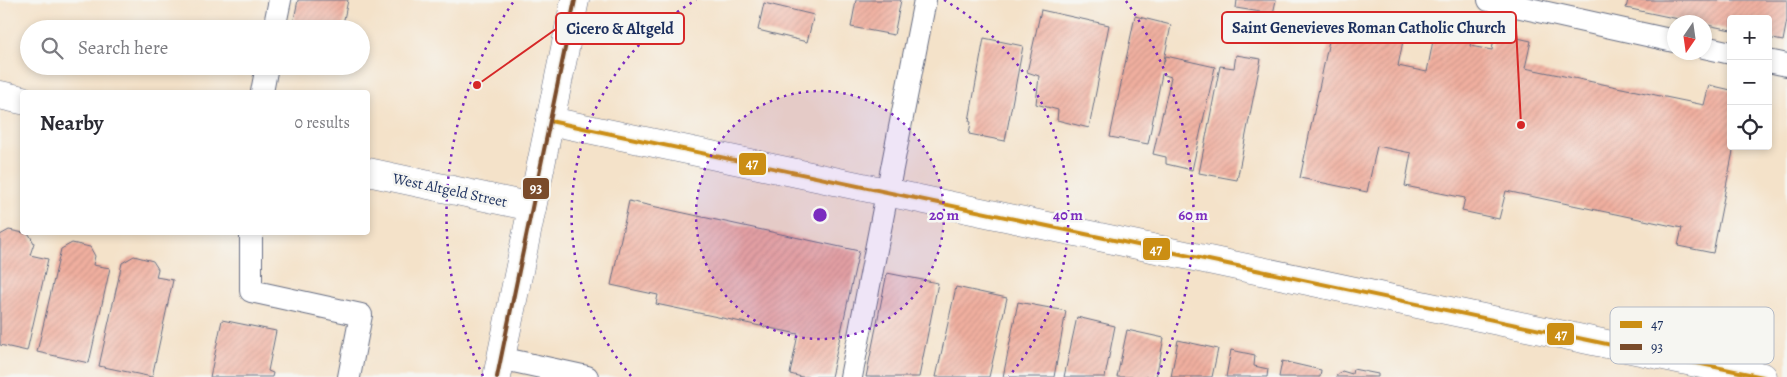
<!DOCTYPE html>
<html lang="en">
<head>
<meta charset="utf-8">
<style>
  :root { --surface:#fff; --page:#f2f2f3; --text:#2b2b33; --muted:#7c7c81; --line:#e1e1e2 }
  body { margin:0; font-family:Alegreya,serif; background:var(--page); color:var(--text) }
  .controls { position:absolute; right:15px; top:15px; display:grid; overflow:hidden; border-radius:5px; box-shadow:0 2px 8px #0003 }
  .controls button { width:45px; height:45px; display:grid; place-items:center; padding:0; border:0; border-bottom:1px solid var(--line); background:var(--surface); color:var(--text); font:25px sans-serif }
  .compass { position:absolute; left:1667px; top:15px; width:45px; height:45px; border-radius:50%; background:var(--surface); box-shadow:0 2px 8px #0003; rotate:193deg }
  .list { margin:0; padding:0; list-style:none }
  h2 { display:flex; justify-content:space-between; align-items:center; height:65px; margin:0; padding:0 20px; font-size:21px }
  h2 small { font-size:16px; font-weight:400; color:var(--muted) }
  .icon { flex:none; width:28px; height:28px; fill:none; stroke:currentColor; stroke-width:2; stroke-linecap:round; stroke-linejoin:round }
  .map { position:relative; flex:none; width:1787px; height:377px; overflow:hidden }
  .search { position:absolute; background:var(--surface); box-shadow:0 2px 8px #0003; left:20px; top:20px; width:350px; height:55px; display:flex; align-items:center; gap:12px; box-sizing:border-box; padding:0 18px; border-radius:28px; color:var(--muted); font-size:19px }
  .panel { position:absolute; background:var(--surface); box-shadow:0 2px 8px #0003; left:20px; top:90px; width:350px; height:145px; border-radius:5px }
  .map>svg:first-child { display:block }
  .building { fill:url(#building-hatch) }
  .lines { fill:none; stroke-linecap:round; stroke-linejoin:round }
  .service-casing { stroke:#676e83; stroke-width:24 }
  .minor-casing { stroke:#676e83; stroke-width:29 }
  .primary-casing { stroke:#676e83; stroke-width:29 }
  .service { stroke:#fff; stroke-width:22 }
  .minor { stroke:#fff; stroke-width:28 }
  .primary { stroke:#fff; stroke-width:28 }
  .bus-1-casing { stroke:#f6f6f2; stroke-width:8 }
  .bus-2-casing { stroke:#f6f6f2; stroke-width:8 }
  .bus-1 { stroke:#cb8e13; stroke-width:4 }
  .bus-2 { stroke:#7a4b2a; stroke-width:4 }
  .ring { fill:none; stroke:#7b2cbf; stroke-width:2.5; stroke-dasharray:2.5 5 }
  .labels { text-anchor:middle; dominant-baseline:central; stroke-width:5; stroke-linejoin:round; paint-order:stroke }
  .street-label { font-size:15px; fill:#1b2f5e; stroke:#f6f6f2 }
  .key { fill:#f6f6f2; stroke:#b4bac6; stroke-width:1 }
  .key-label { font-size:14px; fill:#1b2f5e }
  .centre { fill:#7b2cbf; stroke:#f6f6f2; stroke-width:2.5 }
  .ring-label { font-size:15px; text-anchor:middle; font-weight:bold; fill:#7b2cbf; stroke:#f6f6f2; stroke-width:5; stroke-linejoin:round; paint-order:stroke }
  .leader { fill:none; stroke:#d62828; stroke-width:2 }
  .callout-dot { fill:#d62828; stroke:#f6f6f2; stroke-width:2 }
  .callout { fill:#f6f6f2; stroke:#d62828; stroke-width:2 }
  .callout-label { font-size:16px; text-anchor:middle; font-weight:bold; fill:#1b2f5e }
  .line-badge { stroke:#f6f6f2; stroke-width:2 }
  .badge-label { font-size:14px; text-anchor:middle; font-weight:bold; fill:#fff }
</style>
</head>
<body>
<div class="map">
<svg width="1787" height="377" viewBox="0 0 1787 377">
  <defs>
    <pattern id="building-hatch" width="6" height="6" patternUnits="userSpaceOnUse" patternTransform="scale(1.25)"><rect width="6" height="6" fill="#f0af9f"/><path d="M-1 1l2-2M0 6l6-6M5 7l2-2" fill="none" stroke="#cd978b"/></pattern>
  </defs>
  <rect width="100%" height="100%" fill="#f6f6f2"/>
  <filter id="ink" filterUnits="userSpaceOnUse"><feTurbulence type="fractalNoise" baseFrequency=".02" numOctaves="2"/><feDisplacementMap in="SourceGraphic" scale="10" xChannelSelector="R" yChannelSelector="G"/><feConvolveMatrix kernelMatrix="1 2 1 2 8 2 1 2 1" color-interpolation-filters="sRGB"/></filter>
  <filter id="wash" filterUnits="userSpaceOnUse"><feTurbulence type="fractalNoise" baseFrequency=".0096" numOctaves="4" result="noise"/><feDisplacementMap in="SourceGraphic" scale="20" xChannelSelector="R" yChannelSelector="G"/><feGaussianBlur stdDeviation="1.12" result="paint"/><feColorMatrix in="noise" values="0 0 0 0 0 0 0 0 0 0 0 0 0 0 0 0 0 1.4 0 .05"/><feComposite in="paint" operator="in"/></filter>
  <g filter="url(#wash)">
    <rect width="100%" height="100%" fill="#f4e2c9"/>
    <g id="blocks">
      <path class="building" d="M298,0H348L342,29H292Z
        M856,0H901L894,35L851,27Z
        M1237,0H1276L1273,14L1236,8Z
        M1628,0H1787V20L1783,41L1768,38V19H1731V30L1626,8Z
        M764,3L814,15L807,42L758,30Z
        M1041,10L1109,25L1089,128L1057,120L1058,110L1036,104L1039,76L1027,72Z
        M1135,16L1171,25L1163,65L1166,56L1215,67L1192,170L1166,164V157L1153,154L1171,77L1162,74L1148,144L1110,137Z
        M1333,22L1404,36L1398,66L1427,72L1436,25L1473,33L1470,46L1492,50L1495,33L1531,41L1525,68L1704,105L1709,85L1731,90V146H1734L1713,253L1678,246L1682,228L1506,191L1499,219L1462,211L1465,198L1405,186L1411,153L1377,146L1367,192L1300,178Z
        M984,38L1023,46L1005,141L969,134L971,122L969,121Z
        M1236,55L1261,59L1237,180L1199,173L1220,66L1234,68Z
        M629,201L859,251L831,377H802L790,374L798,334L656,304L658,295L611,285Z
        M9,230L29,234L34,243L30,255L48,259L27,351L0,345V235Z
        M72,243L90,247L95,256L93,265L110,268L89,363L37,352L61,249Z
        M134,256L153,261L158,269L156,277L173,280L152,377L99,366L122,263Z
        M887,273L938,283L919,377H866Z
        M956,287L1007,298L989,377H936Z
        M1018,302L1066,311L1054,377H1003Z
        M1077,317L1115,326L1105,377H1064Z
        M222,320L276,331L268,371L273,373L272,377H210Z
        M1127,330L1164,338L1156,377H1117Z
        M1178,340L1218,349L1212,377H1171Z
        M1231,350L1255,355L1254,366L1268,369L1267,377H1226Z
        M1282,361L1321,370L1320,377H1279Z
        M1353,369L1378,374V377H1335L1342,371L1352,374Z"/>
    </g>
  </g>
  <g filter="url(#ink)">
    <use href="#blocks" fill-opacity="0" stroke="#676e83" stroke-width="1"/>
    <g class="lines">
      <g class="service-casing">
        <path id="service" d="M1489,0L1674,41
          M274,29L280,0
          M1704,47L1731,53
          M1768,61L1787,65
          M262,92L267,66
          M251,232V291L361,315L349,377
          M500,358L587,377
          M851,377L925,0"/>
      </g>
      <g class="minor-casing">
        <path id="minor" d="M0,95L22,100
          M550,121L1763,377
          M368,172L532,207"/>
      </g>
      <g class="primary-casing">
        <path id="primary" d="M497,377L575,0"/>
      </g>
      <use href="#service" class="service"/>
      <use href="#minor" class="minor"/>
      <use href="#primary" class="primary"/>
      <g class="bus-1-casing">
        <path id="bus-1" d="M550,121L1763,377"/>
      </g>
      <g class="bus-2-casing">
        <path id="bus-2" d="M497,377L575,0"/>
      </g>
      <use href="#bus-1" class="bus-1"/>
      <use href="#bus-2" class="bus-2"/>
    </g>
  </g>
  <circle cx="820" cy="215" r="124" fill="#7b2cbf" fill-opacity=".12"/>
  <g class="ring">
    <circle cx="820" cy="215" r="124"/>
    <path d="M631 376A248 248 0 0 1 696 0M944 0A248 248 0 0 1 1009 376"/>
    <path d="M483 376A373 373 0 0 1 514 1M1126 1A373 373 0 0 1 1157 376"/>
  </g>
  <g class="labels">
    <g class="street-label">
      <text transform="translate(450 190) rotate(12)">West Altgeld Street</text>
    </g>
  </g>
  <rect x="1610" y="307" width="164" height="57" rx="8" class="key"/>
  <rect x="1620" y="321" width="22" height="7" fill="#cb8e13"/>
  <rect x="1620" y="344" width="22" height="6" fill="#7a4b2a"/>
  <g class="key-label">
    <text x="1651" y="329">47</text>
    <text x="1651" y="352">93</text>
  </g>
  <circle cx="820" cy="215" r="8" class="centre"/>
  <g class="ring-label">
    <text x="944" y="220">20 m</text>
    <text x="1068" y="220">40 m</text>
    <text x="1193" y="220">60 m</text>
  </g>
  <path class="leader" d="M1521 125L1516 27M477 85L556 29"/>
  <g class="callout-dot">
    <circle cx="1521" cy="125" r="5"/>
    <circle cx="477" cy="85" r="5"/>
  </g>
  <g class="callout">
    <rect x="1222" y="12" width="294" height="31" rx="5"/>
    <rect x="556" y="13" width="128" height="31" rx="5"/>
  </g>
  <g class="callout-label">
    <text x="1369" y="33">Saint Genevieves Roman Catholic Church</text>
    <text x="620" y="34">Cicero &amp; Altgeld</text>
  </g>
  <g class="line-badge">
    <rect x="738" y="152" width="29" height="24" rx="5" fill="#cb8e13"/>
    <rect x="522" y="177" width="28" height="23" rx="5" fill="#7a4b2a"/>
    <rect x="1142" y="237" width="29" height="24" rx="5" fill="#cb8e13"/>
    <rect x="1546" y="322" width="29" height="24" rx="5" fill="#cb8e13"/>
  </g>
  <g class="badge-label">
    <text x="752" y="168">47</text>
    <text x="536" y="193">93</text>
    <text x="1156" y="254">47</text>
    <text x="1561" y="339">47</text>
  </g>
</svg>
<div class="controls">
<button>+</button>
<button>−</button>
<button><svg class="icon" aria-label="locate" viewBox="0 0 24 24"><circle cx="12" cy="12" r="6"/><path d="M12 2v4M12 18v4M2 12h4M18 12h4"/></svg></button>
</div>
<svg class="compass" viewBox="-18 -18 36 36"><path d="M0-13l5 13h-10z" fill="#e53935"/><path d="M0 13l5-13h-10z" fill="#7c7c81"/></svg>
<div class="search"><svg class="icon" aria-label="search" viewBox="0 0 24 24"><circle cx="10" cy="10" r="6"/><path d="M15 15l6 6"/></svg>Search here</div>
<section class="panel">
<h2>Nearby<small>0 results</small></h2>
<ul class="list">
</ul>
</section>
</div>
</body>
</html>
